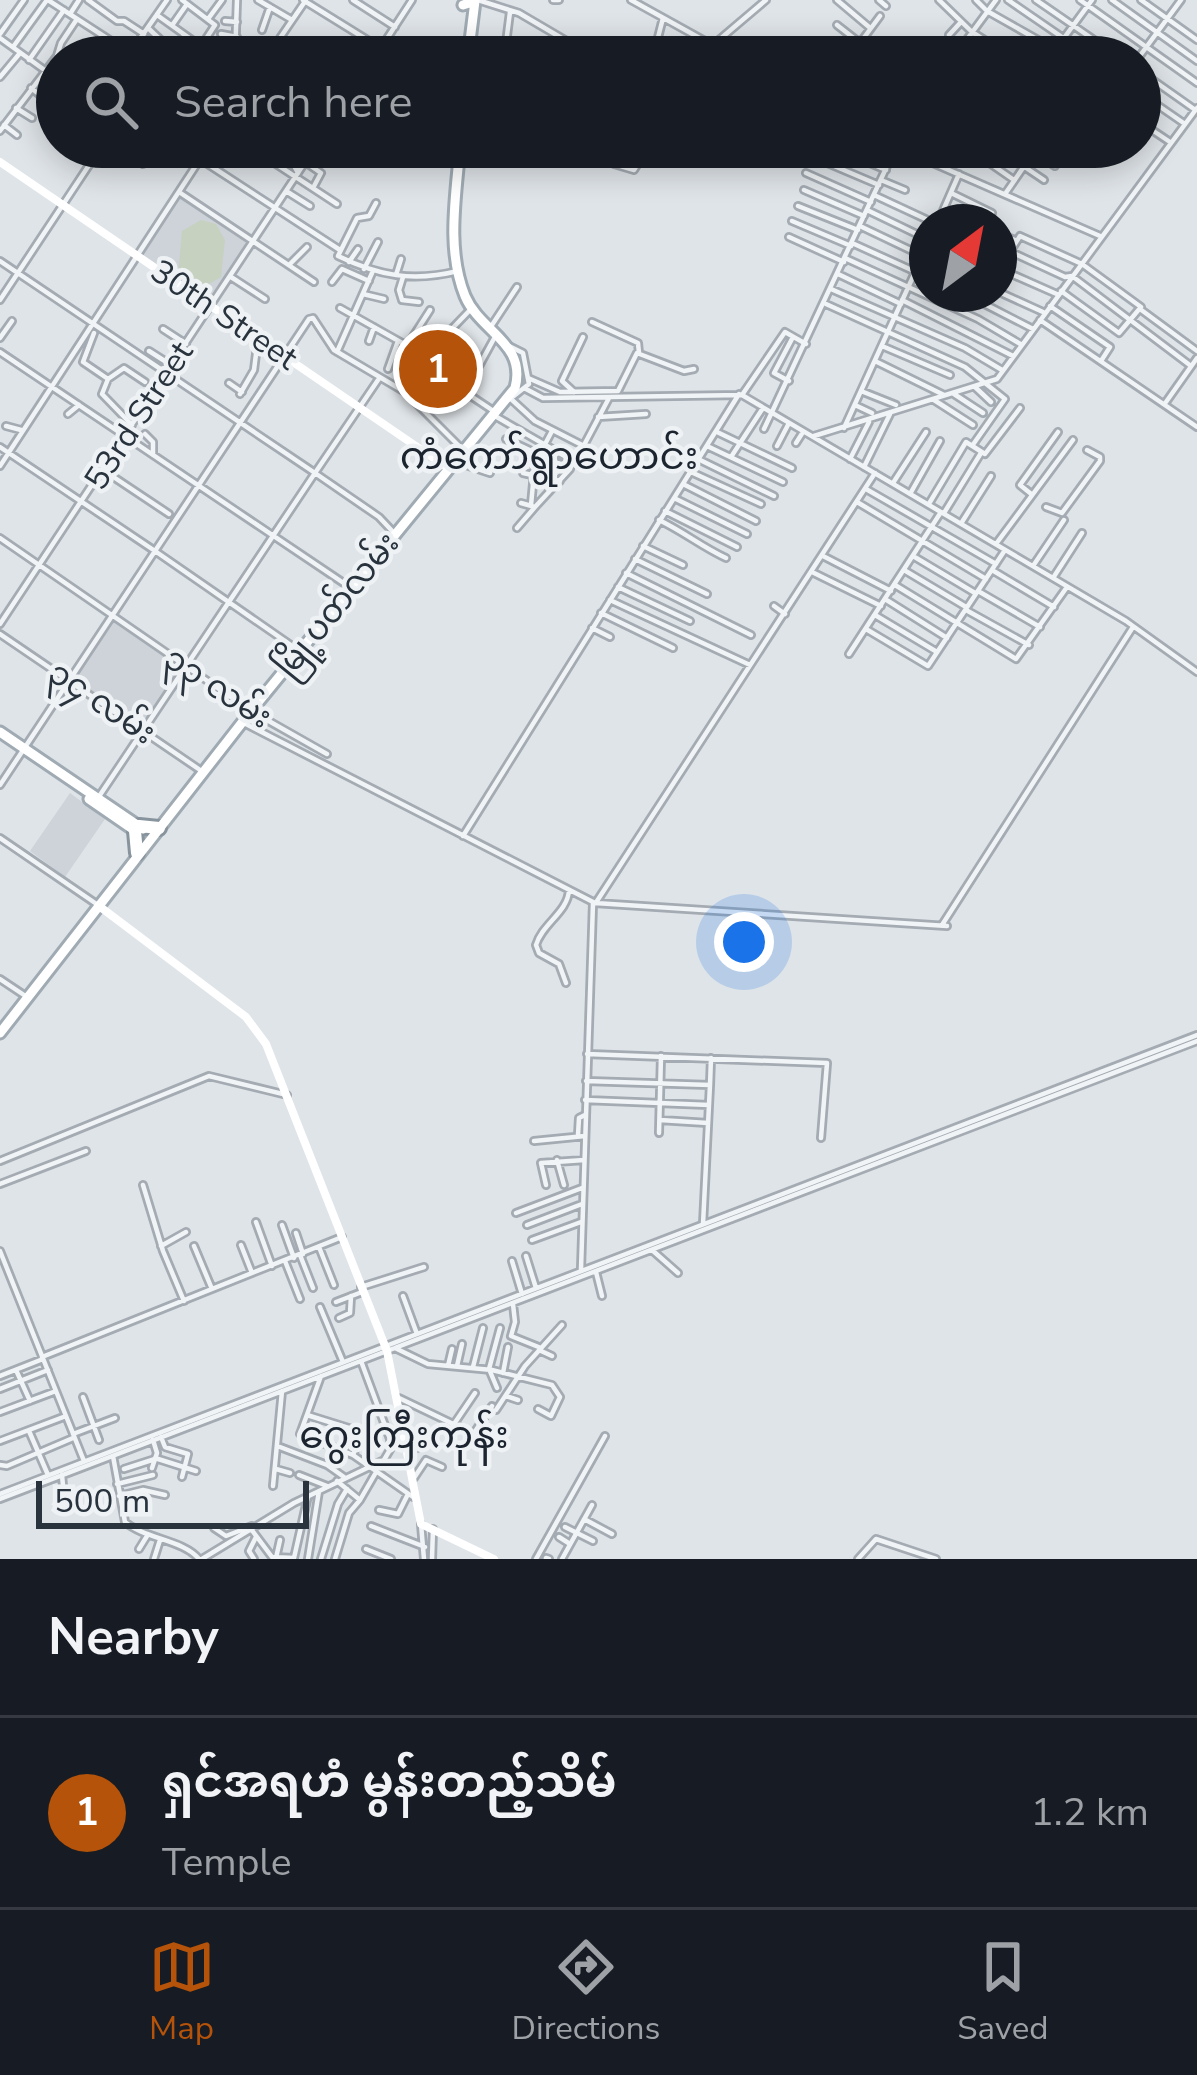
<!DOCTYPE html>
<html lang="en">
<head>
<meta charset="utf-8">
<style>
  :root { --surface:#171b24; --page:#242831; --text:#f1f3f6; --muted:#9ea1a6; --line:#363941; --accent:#b45309 }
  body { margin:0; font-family:"Nunito Sans","Noto Sans Myanmar",sans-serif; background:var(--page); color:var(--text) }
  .compass { position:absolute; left:909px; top:204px; width:108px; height:108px; border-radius:50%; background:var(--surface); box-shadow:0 6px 30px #0003; rotate:32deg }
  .scale { position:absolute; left:36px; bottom:30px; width:273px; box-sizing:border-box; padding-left:12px; border:6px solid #28333e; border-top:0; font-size:33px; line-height:42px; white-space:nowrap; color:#28333e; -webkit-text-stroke:9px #eef2f5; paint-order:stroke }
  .you { position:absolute; left:744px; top:942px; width:42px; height:42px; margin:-30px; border:9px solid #fff; border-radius:50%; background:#1a73e8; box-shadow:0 0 0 18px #1a73e833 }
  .badge { display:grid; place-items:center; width:78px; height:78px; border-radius:50%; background:var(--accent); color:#fff; font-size:39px; font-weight:700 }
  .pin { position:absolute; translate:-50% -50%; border:6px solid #fff; box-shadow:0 3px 12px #0006 }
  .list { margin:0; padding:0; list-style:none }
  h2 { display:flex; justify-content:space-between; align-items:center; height:156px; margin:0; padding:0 48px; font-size:51px }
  h2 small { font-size:39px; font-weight:400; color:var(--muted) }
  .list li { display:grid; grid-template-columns:78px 1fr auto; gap:36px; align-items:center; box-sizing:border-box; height:192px; padding:0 48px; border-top:3px solid var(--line) }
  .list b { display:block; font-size:45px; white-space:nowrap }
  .list p { margin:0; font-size:39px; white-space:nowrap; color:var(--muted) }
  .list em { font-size:39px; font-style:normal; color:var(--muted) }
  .icon { flex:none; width:66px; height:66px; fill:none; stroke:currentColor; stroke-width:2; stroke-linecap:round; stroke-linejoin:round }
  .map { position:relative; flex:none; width:1197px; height:1559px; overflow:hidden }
  .search { position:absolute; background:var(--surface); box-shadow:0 6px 30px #0003; left:36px; right:36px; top:36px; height:132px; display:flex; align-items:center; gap:30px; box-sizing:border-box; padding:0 42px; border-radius:66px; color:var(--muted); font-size:45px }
  .sheet { height:348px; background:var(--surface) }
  nav { display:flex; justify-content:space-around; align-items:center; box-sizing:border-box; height:168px; border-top:3px solid var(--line); background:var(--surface); font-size:33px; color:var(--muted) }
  nav a { display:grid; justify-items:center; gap:6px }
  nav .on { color:var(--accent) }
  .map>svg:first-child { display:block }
  .built { fill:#cdd3d9 }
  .green { fill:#c7d1c0 }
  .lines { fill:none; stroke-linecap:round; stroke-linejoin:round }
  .street-casing { stroke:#a4abb2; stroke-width:10 }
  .primary-casing { stroke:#9faab3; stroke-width:15 }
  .highway-casing { stroke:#87939d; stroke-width:18 }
  .street { stroke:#f1f4f6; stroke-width:4.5 }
  .secondary { stroke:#fff; stroke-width:8 }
  .primary { stroke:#fff; stroke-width:9 }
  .highway { stroke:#fff; stroke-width:12 }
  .labels { text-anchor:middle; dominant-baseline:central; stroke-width:9; stroke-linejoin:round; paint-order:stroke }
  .street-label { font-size:33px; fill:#28333e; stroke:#eef2f5 }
  .quarter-label { font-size:39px; fill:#1b242f; stroke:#eef2f5 }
</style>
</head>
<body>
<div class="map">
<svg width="1197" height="1559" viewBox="0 0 1197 1559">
  <rect width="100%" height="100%" fill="#dfe4e8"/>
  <path class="built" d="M178,195L249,241L208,299L139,255Z
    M113,621L180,667L143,727L74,680Z
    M70,793L105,819L65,877L30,851Z"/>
  <path class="green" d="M201,220L216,224L225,240L221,277L202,288L178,277L182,231Z"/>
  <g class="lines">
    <g class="street-casing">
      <path id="street" d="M48,0L136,57
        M88,0L117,21H124L144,34
        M182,0L215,25L194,57
        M258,0L292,20
        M303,0L395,57
        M353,0L395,27
        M478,0L519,13L594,57
        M553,0H559
        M631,0L734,57
        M837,0L869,27
        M879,0L886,6
        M939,0L972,32L1011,57
        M976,0L987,11L1056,50
        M1008,0L1091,57
        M1036,0L1119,57
        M1080,0L1197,83
        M1112,0L1197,61
        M1141,0L1197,40
        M510,12L505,51L531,57
        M70,14L79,0
        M157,15L216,57
        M208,19L222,0
        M225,21L237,22
        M173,24L187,4
        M837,25L860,43
        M148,28L166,45
        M262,30L270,7
        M0,34L24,0
        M221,34L237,37
        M949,35L961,22
        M141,37L158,49
        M0,38L57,79
        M656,46L676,57
        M13,47L47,0
        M961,47L977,57
        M130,53L167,0
        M168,57L185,35
        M235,57L237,0
        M267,57L306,0
        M375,57L412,0
        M653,57L663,18
        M710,57L713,45L766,0
        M875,57L860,43L880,16
        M954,57L996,0
        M1050,57L1092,0
        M1139,57L1181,0
        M29,60L64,10
        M1140,71L1194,109
        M0,77L20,53
        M31,88L57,108
        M1140,93L1185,124
        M16,108L32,118
        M1140,122L1170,142
        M4,125L17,135
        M0,131L57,56L61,43L77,19
        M118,147L143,164L171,147
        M152,147L161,154
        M250,147L337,204
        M296,147L291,160L298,173
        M389,147L414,163
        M620,147L614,164L634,170L648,147
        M832,147L886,170
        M896,147L1100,236
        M995,147L1044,180
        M1027,147L1055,166
        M975,153L1014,180
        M813,157L879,185
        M200,159L340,250
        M305,162L321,173L313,188
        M968,163L979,147
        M806,173L871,202
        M881,180L905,190
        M804,190L864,216
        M286,191L310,206
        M179,192L314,282
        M951,193L992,213
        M1005,194L1034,152
        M874,195L932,222
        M376,203L369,216L357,218L338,256C379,276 413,282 458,271
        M798,206L858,230
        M944,209L972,222
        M867,210L927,239
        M792,221L851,246
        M938,222L959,174
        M862,227L927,258
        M999,234L1015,240
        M789,237L844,262
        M852,243L927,277
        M1009,251L1065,277L1072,276L1191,366
        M845,258L978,319L1022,345
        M0,261L315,473L378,380
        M349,262L358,249
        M289,265L307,247
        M364,269L378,242
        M999,269L1020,236L1082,264L1141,307L1119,333L1061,291
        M1000,269L1059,295
        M838,274L901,304
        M396,275L401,259
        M231,277L265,299
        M403,277L399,290L402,300L419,302
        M332,282L342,269L369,281
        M831,289L965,348L1002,370
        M999,292L1043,312
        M363,294L384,299
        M965,294L1033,329
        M0,300L101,147
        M902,300L1013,356
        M826,304L965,367L1005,399L972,446
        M1050,306L1110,347L1101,361
        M340,308L404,344L422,360L470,310
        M1140,309L1197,351
        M1040,320L1197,427
        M592,322L638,343L639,353
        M492,325L517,287
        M163,329L186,344
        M94,333L83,362L108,379L102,394L132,425
        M0,338L12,321
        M413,338L430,352
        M369,341L374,327
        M407,346L430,310
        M509,346L523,353L529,384L510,399
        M882,346L950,375
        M149,351L171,365
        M0,352L351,588
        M337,352L372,273
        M875,361L944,395
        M414,365L453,393L468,394L492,410
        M479,366L496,335
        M388,369L398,341
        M528,378L560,392L618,391L637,353L684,371L694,369
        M108,379L124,368L145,382
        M789,381L774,373L793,337
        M229,383L242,392
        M975,387L991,402
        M526,389L543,398L742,395L1126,621L1197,672
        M861,391L896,405
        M574,392L562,381L583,337
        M240,394L254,370L258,338
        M954,394L983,413
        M742,395L785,332L806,344
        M511,399L535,421L582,445
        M934,400L973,425
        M1166,402L1197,358
        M855,405L872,413
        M68,414L79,405
        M495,416L575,462
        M598,417L646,414
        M6,426L21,430
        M844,428L927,246
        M764,429L896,147
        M717,432L792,468
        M145,434L153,442V455
        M814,436L997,379L1197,108
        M506,439L570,469L535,507L521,503
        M796,443L803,432
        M707,446L783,482
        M777,446L789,423
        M0,447L155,551L0,785
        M731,457L763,408
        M698,459L774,496
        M850,459L869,422
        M454,461L490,473
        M575,462L609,398
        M0,466L208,147
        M864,467L890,414
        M103,470L169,514
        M691,472L761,504
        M523,473L560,481
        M893,483L926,432
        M683,484L756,521
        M866,489L996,564
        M1030,493L1020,485L1058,432
        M910,494L940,441
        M674,498L747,534
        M857,502L986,579
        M930,502L966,442L985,454L1020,408
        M531,505L535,463L552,431
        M1046,507L1062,513L1100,461V457L1087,450
        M665,511L737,547
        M944,513L981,453
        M659,520C684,532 702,547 726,558
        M962,522L991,476
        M517,528L535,507
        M0,538L251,711L327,754
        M996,544L1073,440
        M643,546L683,565
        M823,556L891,591
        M913,556L975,593
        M635,559L707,594
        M1033,566L1064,520
        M904,570L966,607
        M992,570L1054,607
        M812,572L881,606
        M626,573L751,635
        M1053,578L1082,533
        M895,585L1016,659L1067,587
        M618,587L690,621
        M978,591L1040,627
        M885,599L947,638
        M610,600L750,665
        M774,606L785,614
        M966,610L1029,645
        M601,613L673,648
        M875,615L937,652
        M0,624L315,147
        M592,628L610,637
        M866,629L928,666L1005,550
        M0,634L203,772
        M298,650L155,551L309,319L313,318L334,350L405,392L463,450
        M849,654L941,512
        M242,722L595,903L947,926
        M98,798L315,473L379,517L395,534
        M463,836L739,394
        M0,838L98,905
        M597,901L875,473
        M942,925L1133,627
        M0,979L27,997
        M566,983L559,964L539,953L536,945C542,924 568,912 569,890
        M587,1054L827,1063L821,1138
        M586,1081L710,1085L703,1224
        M710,1085L711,1058
        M585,1100L709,1105
        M660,1120L708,1123
        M659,1133L661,1056
        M578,1135L579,1118L585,1115
        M534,1141L585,1136
        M557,1160L564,1185
        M0,1161L209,1076L287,1095
        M0,1184L86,1151
        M143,1185L163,1251L184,1301
        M546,1185L541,1163L584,1160
        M516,1213L582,1188
        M256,1222L272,1266
        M282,1225L294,1258
        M527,1225L582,1204
        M296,1233L303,1254
        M532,1240L581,1222
        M241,1245L252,1273
        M161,1246L186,1232
        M194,1246L212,1289
        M319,1247L334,1285
        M652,1250L678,1273
        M0,1251L84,1461
        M300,1255L313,1288
        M526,1256L536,1288
        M285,1261L300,1299
        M512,1261L522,1294
        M581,1269L593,903
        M596,1272L602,1296
        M361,1287L424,1267
        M403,1296L417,1334
        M336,1302L362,1292
        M513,1304L515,1322L511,1336L541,1348
        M320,1307L343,1362
        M339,1318L350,1313L351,1296
        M395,1348L428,1364L492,1370L552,1385L560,1397L551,1416L538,1409
        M539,1350L552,1356
        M42,1357L342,1237
        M448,1366L452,1349
        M457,1366L462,1344
        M473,1367L483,1328
        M16,1370L30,1401
        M503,1373L508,1347
        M0,1376L43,1359
        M321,1376L300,1434L353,1455L413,1497
        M497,1388L489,1369L500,1328
        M0,1389L48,1370
        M506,1396L518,1400
        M83,1397L99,1440
        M399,1398L472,1433
        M496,1410L525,1366L562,1325
        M0,1412L56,1391
        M307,1415L355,1430L360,1437L353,1455
        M454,1424L475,1393
        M29,1431L48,1475
        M73,1434L115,1418
        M161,1437L165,1447L188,1454L182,1477
        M0,1441L66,1416
        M468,1442L492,1406
        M280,1447L327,1465L344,1477
        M409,1451L424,1445
        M113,1456L125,1522C145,1539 184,1540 199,1559
        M155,1458L196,1471
        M0,1465L7,1466L73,1438
        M152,1468L157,1453L153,1440
        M124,1469L155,1459
        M276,1469L290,1473
        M62,1475L65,1507
        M299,1475L327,1486
        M414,1478L426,1460L442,1467
        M117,1484L153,1475
        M273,1486L282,1391
        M0,1494L1197,1035
        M119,1496L143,1490L165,1495
        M0,1499L1197,1041
        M360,1500L375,1474
        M379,1510L398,1514L408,1494
        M584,1519L612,1534
        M421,1524L424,1559
        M371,1526L425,1547
        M565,1527L593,1541
        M214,1528L226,1536L252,1526
        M251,1529L272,1557L294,1558L308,1496
        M559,1537L570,1544
        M139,1549L147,1536
        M366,1549L391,1559
        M276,1558L280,1540
        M546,1558L549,1559
        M154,1559L160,1540
        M202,1559L294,1503L384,1460L391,1448L390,1439L361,1361
        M254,1559L249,1551L256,1537
        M308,1559L319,1491
        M321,1559L338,1504L347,1489
        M335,1559L349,1513L360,1500L337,1481
        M432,1559L433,1529
        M536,1559L605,1436
        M562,1559L592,1505
        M858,1559L876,1539L936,1559"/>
    </g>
    <g class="primary-casing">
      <path id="primary" d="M463,5L475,1L468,57
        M0,732L143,829
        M89,799L134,830
        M0,1033L251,711L515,388C527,343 480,332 465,296C446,249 456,196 460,147"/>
    </g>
    <g class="highway-casing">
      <path id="highway" d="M139,826L159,828
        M135,831L137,853"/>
    </g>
    <use href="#street" class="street"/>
    <path class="secondary" d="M0,162L448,468
      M99,906L246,1017L266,1044L387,1351L421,1524L494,1559"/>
    <use href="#primary" class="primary"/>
    <use href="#highway" class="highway"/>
  </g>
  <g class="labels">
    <g class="street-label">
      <text transform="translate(224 315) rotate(34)">30th Street</text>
      <text transform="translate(139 416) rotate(-57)">53rd Street</text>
      <text transform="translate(337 605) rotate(-51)">မြို့ပတ်လမ်း</text>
      <text transform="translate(218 688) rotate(33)">၃၃ လမ်း</text>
      <text transform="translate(102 703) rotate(34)">၃၄ လမ်း</text>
    </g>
    <g class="quarter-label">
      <text x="549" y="456">ကံကော်ရွာဟောင်း</text>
      <text x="404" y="1435">ဂွေးကြီးကုန်း</text>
    </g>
  </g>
</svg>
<svg class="compass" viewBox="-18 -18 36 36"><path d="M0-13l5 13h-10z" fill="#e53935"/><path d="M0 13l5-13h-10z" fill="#9ea1a6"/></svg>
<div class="scale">500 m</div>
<div class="you"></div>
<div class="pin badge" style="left:438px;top:369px">1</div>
<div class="search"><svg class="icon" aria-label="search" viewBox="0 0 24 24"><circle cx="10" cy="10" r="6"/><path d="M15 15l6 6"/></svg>Search here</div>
</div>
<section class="sheet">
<h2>Nearby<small></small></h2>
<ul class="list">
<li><span class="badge">1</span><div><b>ရှင်အရဟံ မွန်းတည့်သိမ်</b><p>Temple</p></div><em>1.2 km</em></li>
</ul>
</section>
<nav>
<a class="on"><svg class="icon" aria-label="map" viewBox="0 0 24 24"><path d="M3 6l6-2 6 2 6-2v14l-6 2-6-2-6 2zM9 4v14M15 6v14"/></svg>Map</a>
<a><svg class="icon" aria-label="directions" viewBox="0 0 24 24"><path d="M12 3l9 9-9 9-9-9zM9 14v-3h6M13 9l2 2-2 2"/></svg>Directions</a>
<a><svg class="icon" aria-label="saved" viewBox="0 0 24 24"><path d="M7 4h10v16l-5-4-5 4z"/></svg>Saved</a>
</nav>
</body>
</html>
